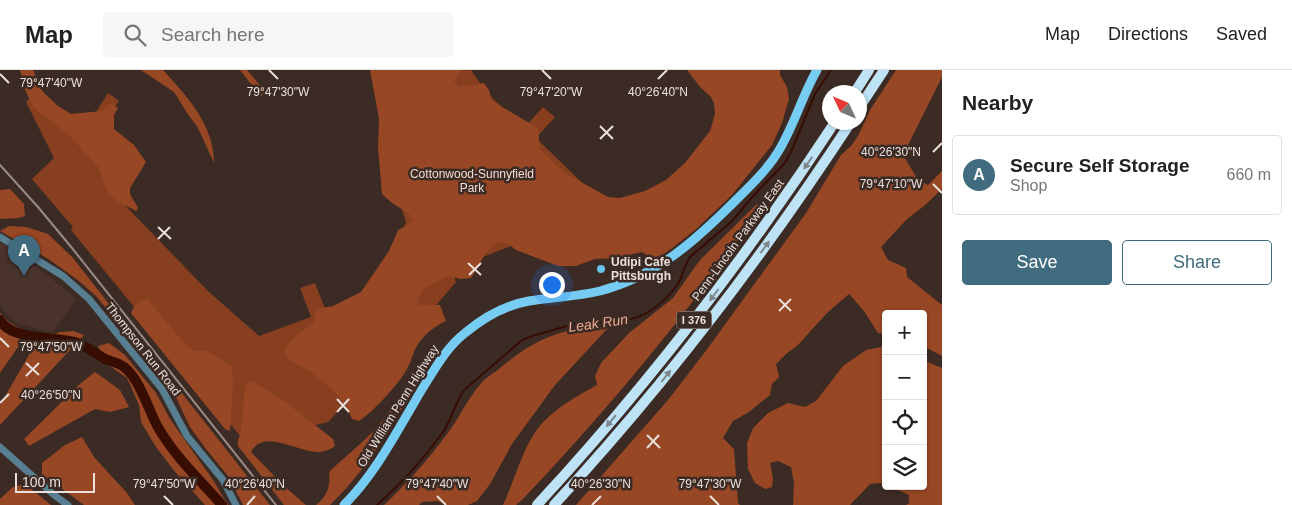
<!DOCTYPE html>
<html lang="en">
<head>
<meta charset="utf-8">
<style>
  :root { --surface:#fff; --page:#f6f6f6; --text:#222; --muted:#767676; --line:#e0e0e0; --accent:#416b7e }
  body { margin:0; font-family:Helvetica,sans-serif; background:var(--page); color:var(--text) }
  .controls { position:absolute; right:15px; bottom:15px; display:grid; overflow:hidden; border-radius:5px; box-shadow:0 1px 4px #0004 }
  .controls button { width:45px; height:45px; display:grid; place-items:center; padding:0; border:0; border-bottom:1px solid var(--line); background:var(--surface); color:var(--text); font:25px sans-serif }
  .compass { position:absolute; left:822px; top:15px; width:45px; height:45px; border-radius:50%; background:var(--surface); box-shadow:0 1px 4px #0004; rotate:314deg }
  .scale { position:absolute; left:15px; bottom:12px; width:80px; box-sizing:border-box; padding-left:5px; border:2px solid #ebe0db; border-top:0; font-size:14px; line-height:18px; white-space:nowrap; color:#ebe0db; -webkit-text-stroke:4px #3c2b24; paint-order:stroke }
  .you { position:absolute; left:551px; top:214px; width:18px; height:18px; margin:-12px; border:4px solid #fff; border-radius:50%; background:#1a73e8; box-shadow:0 0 0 8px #1a73e833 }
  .badge { display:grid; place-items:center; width:32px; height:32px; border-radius:50%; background:var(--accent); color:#fff; font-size:16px; font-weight:700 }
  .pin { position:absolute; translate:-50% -41px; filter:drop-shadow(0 1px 2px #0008) }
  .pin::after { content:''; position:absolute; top:26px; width:18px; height:15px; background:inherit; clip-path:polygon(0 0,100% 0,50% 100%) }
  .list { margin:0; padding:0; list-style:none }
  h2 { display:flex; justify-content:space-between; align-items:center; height:65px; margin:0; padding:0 20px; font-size:21px }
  h2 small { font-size:16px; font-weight:400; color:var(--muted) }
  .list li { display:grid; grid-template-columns:32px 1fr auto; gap:15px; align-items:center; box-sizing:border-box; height:80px; margin:0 10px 10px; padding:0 10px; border:1px solid var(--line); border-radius:5px }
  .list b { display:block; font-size:19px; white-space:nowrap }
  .list p { margin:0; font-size:16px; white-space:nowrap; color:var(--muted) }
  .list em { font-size:16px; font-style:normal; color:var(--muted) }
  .actions { display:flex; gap:10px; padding:15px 20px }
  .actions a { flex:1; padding:11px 0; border:1px solid var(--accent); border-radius:5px; text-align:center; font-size:18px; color:var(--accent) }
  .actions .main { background:var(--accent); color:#fff }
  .icon { flex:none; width:28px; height:28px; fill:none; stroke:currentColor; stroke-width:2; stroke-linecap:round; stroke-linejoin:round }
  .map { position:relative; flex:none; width:942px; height:435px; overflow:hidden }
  header { display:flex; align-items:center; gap:30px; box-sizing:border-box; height:70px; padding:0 25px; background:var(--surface); border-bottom:1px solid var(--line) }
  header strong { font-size:24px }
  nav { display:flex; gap:28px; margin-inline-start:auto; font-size:18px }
  .search { width:350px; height:45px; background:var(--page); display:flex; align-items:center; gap:12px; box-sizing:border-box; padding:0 18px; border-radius:5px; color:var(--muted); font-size:19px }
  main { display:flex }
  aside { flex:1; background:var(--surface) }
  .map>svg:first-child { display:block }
  .built { fill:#49332a }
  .green { fill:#873f20 }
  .forest { fill:#974724 }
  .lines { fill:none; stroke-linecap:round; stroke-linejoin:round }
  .stream { stroke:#360d00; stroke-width:2 }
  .river { stroke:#360d00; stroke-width:10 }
  .minor { stroke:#577e91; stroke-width:7 }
  .major { stroke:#77ccf4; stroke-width:9 }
  .highway { stroke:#bee3f6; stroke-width:10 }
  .rail { stroke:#988b85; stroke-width:2 }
  .oneway { fill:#7d878d }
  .ticks { fill:none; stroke:#ebe0db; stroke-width:2 }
  .poi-dot { fill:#66c4ef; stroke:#3c2b24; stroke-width:2 }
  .labels { text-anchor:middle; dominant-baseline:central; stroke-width:5; stroke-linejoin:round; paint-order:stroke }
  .shield { fill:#3c2b24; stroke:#b6aaa4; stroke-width:1 }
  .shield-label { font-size:11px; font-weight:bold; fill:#ebe0db }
  .park-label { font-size:12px; fill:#f4dcd2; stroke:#3c2b24 }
  .street-label { font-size:12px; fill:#ebe0db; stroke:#3c2b24 }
  .poi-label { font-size:12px; font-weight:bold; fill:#ebe0db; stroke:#3c2b24; text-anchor:start }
  .water-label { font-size:14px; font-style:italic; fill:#f1ad92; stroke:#3c2b24 }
  .ticks-label { font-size:12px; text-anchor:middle; fill:#ebe0db; stroke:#3c2b24; stroke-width:5; stroke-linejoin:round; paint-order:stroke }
</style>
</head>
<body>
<header>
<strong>Map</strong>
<div class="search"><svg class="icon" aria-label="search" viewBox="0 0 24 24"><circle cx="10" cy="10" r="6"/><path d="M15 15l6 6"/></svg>Search here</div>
<nav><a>Map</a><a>Directions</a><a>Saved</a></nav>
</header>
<main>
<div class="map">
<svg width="942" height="435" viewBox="0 0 942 435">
  <rect width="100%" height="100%" fill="#3c2b24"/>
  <path class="built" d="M0,172L20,184L77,229L52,263L14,252L6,244L0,234Z"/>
  <path class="green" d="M378,0H471L487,23L524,58L543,37L555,47L536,68L609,139L451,199L456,212L420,254L328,352L245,372L71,160L73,157L32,109L54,88L26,32L33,25L92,61L93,47L108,23L119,31L109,45L114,124L209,222L259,266L311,247L300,218L315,213L326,241L382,223L377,211L406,152L382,78Z"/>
  <path class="forest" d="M20,0H33L43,22L58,36L71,44L102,41L111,33L118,38L114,45V59L134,75L146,92L130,118V124L138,138L136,141L117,131L107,121L99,98L70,66L34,38L25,20Z
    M141,0H163C187,26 214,55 214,93L197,56L189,46L174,22Z
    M240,0H247L265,21L261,27Z
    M370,0H462L454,11L459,17L484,13L489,20L492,31L538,58L540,79L565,103L608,127L620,128L645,121L666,110L685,93L710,61L715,44L714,33L711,27L700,17L687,0H780V5L787,17L789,29L782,53L772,75L732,125L695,160L671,179L654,190L642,182L615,188L595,189L576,196H558L516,180L507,173L498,172C485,179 480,195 471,208L461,209L448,206L425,218L417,229L419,235H440L446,251C435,256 423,265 417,276C413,282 412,290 408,297C401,312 373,342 359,351L352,349C342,322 313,301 288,289L284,279L300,262L313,255L317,239L333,236L361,222L389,181L398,160L407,156L413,150L408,143L392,133L382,124L378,77L379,49Z
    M896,0H942V7L903,85L918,110L928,115L942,101V119L924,136L907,149L881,177L888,190L906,198L907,207L942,235V286L923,276V244H886V264L878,263L864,241L849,224L827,243L798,275L786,284L776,294L779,307L772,314L770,325L749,342L733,351L723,368L734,379L738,433L740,435H576L668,330L705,282L806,143L841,85L851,76L858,66L870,40Z
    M10,119L24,134L25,146L18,148L0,149V120Z
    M757,134L762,136C739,168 717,200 693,231C640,300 582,367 522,430L516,435H503C514,412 520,386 534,364C548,342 575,327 597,315L595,306L601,293L629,263L673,228L700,190Z
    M9,156L26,157L48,164L73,188L138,271L177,317L270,435H243L228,406L206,379L190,357L173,321L96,226L79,211L50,190L0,161Z
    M142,230H148L183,272L194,281H206L232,296L233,311L230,361L225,359L131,243L135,235Z
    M0,243L9,252L21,259L18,277L0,303Z
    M594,256L608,258L555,315L512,374L490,414L477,431L468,435H445L438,431L422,432L419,435H384C407,413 428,390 447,364C459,349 466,331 479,316C484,309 492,304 499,299C531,272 552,262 594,256Z
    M73,261L84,265L0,355V335L36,273L60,262Z
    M109,273L125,285L156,323L170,349L213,410L228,435H205L176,403L156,377L141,352L139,335L127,308L104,292L98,276Z
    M886,276V415L880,413L870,414L850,435H793L794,413L791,397L778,391L770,393L773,408L772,417L765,419L755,413L748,399L747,373L753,358L768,343L788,333L805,337L816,331L843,296L866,280Z
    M923,290L942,298V435H906L909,433V425L889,416H923Z
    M95,302L120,320L129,337L110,342L95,339L29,376L24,369L81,313Z
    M252,311L288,334L333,369L335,376C329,380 324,382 317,382C297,382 264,358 251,382L284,416L306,435H284L238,376C237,370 240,367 241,361C244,346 242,329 247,313Z
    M414,312L415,316C390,359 366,401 330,435H316C327,427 331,415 329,402C348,384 369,368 385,348C395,335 401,320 414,312Z
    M82,367L94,387L127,423L135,435H84L42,404V393L65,375Z
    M25,414L51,435H0V429L13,417Z"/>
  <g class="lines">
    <path class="stream" d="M377,435C401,414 424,389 443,362C452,349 455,333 464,320L521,271C530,265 540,264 550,261C558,259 567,255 576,254C620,249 643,258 675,218C683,209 683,197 690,187L732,151L755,124L784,94L791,82L815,24L831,0"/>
    <path class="river" d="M0,250C10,270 56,267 75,272C86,276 95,283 105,289C110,291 115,292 119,294C139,303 148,341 159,359C177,389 199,409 222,435"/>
    <path class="minor" d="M0,167L63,206L89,229L162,319L187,366L223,410L236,435
      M0,377L54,425L68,435"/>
    <path class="major" d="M344,435C378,401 399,357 424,316C436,297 447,277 465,263C483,248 506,235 529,231C553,227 576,227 600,221C657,206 696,170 736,130C751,115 767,100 778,82C794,56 802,26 817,0"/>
    <path class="highway" d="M855,22L869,0
      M859,38L884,0
      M537,435C647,316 746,188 835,52
      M554,435C664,316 762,188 851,52"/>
    <path class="rail" d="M0,95L38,137L72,178L276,435"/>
  </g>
  <defs><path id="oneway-solid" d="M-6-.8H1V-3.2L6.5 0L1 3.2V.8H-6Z" transform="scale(1.25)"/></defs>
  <g class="oneway">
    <use href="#oneway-solid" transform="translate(808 93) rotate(124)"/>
    <use href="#oneway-solid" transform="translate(765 177) rotate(-54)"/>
    <use href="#oneway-solid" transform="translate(714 225) rotate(127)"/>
    <use href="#oneway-solid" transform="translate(666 306) rotate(-51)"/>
    <use href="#oneway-solid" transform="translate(611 351) rotate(130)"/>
  </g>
  <path class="ticks" d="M269,0L278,9M542,0L551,9M0,4L9,13M658,9L667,0M600,56L613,69M600,69L613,56M933,82L942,73M933,114L942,123M158,157L171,169M158,169L170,157M468,193L481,205M469,205L481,193M779,229L791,241M779,241L791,229M0,268L9,277M26,293L39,305M26,306L39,293M337,329L349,342M0,333L9,324M337,342L349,329M647,365L660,378M647,378L659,365M164,426L173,435M437,426L446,435M710,426L719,435M247,435L255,426M592,435L601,426"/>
  <circle class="poi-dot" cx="601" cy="199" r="5"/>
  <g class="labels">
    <rect class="shield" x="676.5" y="241.5" width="35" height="17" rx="4"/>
    <g class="shield-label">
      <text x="694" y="250">I 376</text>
    </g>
    <g class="park-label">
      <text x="472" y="104">Cottonwood-Sunnyfield<tspan x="472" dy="14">Park</tspan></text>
    </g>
    <g class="street-label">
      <text transform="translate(738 170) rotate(-54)">Penn-Lincoln Parkway East</text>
      <text transform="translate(143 279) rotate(52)">Thompson Run Road</text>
      <text transform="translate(398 336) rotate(-58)">Old William Penn Highway</text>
    </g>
    <g class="poi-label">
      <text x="611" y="192">Udipi Cafe<tspan x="611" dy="14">Pittsburgh</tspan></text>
    </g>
    <g class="water-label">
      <text transform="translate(598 253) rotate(-8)">Leak Run</text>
    </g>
  </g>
  <g class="ticks-label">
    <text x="51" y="17">79°47'40"W</text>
    <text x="278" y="26">79°47'30"W</text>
    <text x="551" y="26">79°47'20"W</text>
    <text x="658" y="26">40°26'40"N</text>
    <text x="891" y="86">40°26'30"N</text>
    <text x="891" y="118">79°47'10"W</text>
    <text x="51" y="281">79°47'50"W</text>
    <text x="51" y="329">40°26'50"N</text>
    <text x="255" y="418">40°26'40"N</text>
    <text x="601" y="418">40°26'30"N</text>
    <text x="164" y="418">79°47'50"W</text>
    <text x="437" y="418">79°47'40"W</text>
    <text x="710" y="418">79°47'30"W</text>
  </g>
</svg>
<div class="controls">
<button>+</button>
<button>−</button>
<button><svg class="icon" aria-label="locate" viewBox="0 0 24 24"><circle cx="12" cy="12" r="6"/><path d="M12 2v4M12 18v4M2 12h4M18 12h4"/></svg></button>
<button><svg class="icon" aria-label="layers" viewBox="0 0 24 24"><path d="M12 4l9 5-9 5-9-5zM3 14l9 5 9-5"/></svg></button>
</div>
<svg class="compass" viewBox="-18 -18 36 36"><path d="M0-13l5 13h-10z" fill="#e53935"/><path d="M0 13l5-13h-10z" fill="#767676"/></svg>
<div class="scale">100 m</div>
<div class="you"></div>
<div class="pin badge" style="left:24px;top:206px">A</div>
</div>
<aside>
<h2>Nearby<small></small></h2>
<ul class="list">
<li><span class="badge">A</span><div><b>Secure Self Storage</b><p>Shop</p></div><em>660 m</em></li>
</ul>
<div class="actions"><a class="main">Save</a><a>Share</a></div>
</aside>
</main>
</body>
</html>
